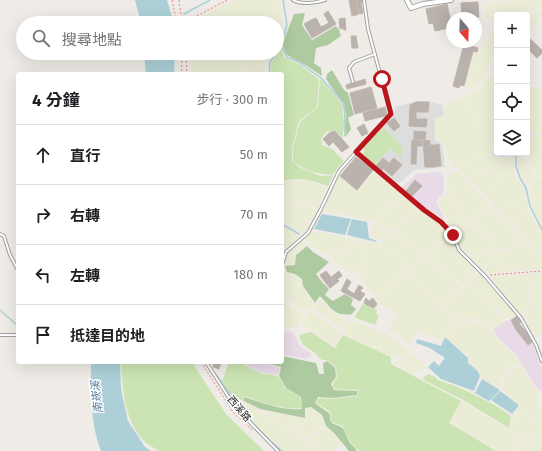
<!DOCTYPE html>
<html lang="zh-TW">
<head>
<meta charset="utf-8">
<style>
  :root { --surface:#fff; --page:#f6f6f6; --text:#202124; --muted:#757577; --line:#e0e0e0 }
  body { margin:0; font-family:"Fira Sans","Noto Sans TC",sans-serif; background:var(--page); color:var(--text) }
  .controls { position:absolute; right:12px; top:12px; display:grid; overflow:hidden; border-radius:4px; box-shadow:0 4px 16px #0002 }
  .controls button { width:36px; height:36px; display:grid; place-items:center; padding:0; border:0; border-bottom:1px solid var(--line); background:var(--surface); color:var(--text); font:20px sans-serif }
  .compass { position:absolute; left:446px; top:12px; width:36px; height:36px; border-radius:50%; background:var(--surface); box-shadow:0 4px 16px #0002; rotate:161deg }
  .stop { position:absolute; width:12px; height:12px; margin:-9px; border:3px solid #ba151a; border-radius:50%; background:#fff }
  .stop.end { background:#ba151a; border-color:#fff; box-shadow:0 1px 4px #0008 }
  .list { margin:0; padding:0; list-style:none }
  h2 { display:flex; justify-content:space-between; align-items:center; height:52px; margin:0; padding:0 16px; font-size:17px }
  h2 small { font-size:13px; font-weight:400; color:var(--muted) }
  .list li { display:grid; grid-template-columns:26px 1fr auto; gap:12px; align-items:center; box-sizing:border-box; height:60px; padding:0 16px; border-top:1px solid var(--line) }
  .list b { display:block; font-size:15px; white-space:nowrap }
  .list em { font-size:13px; font-style:normal; color:var(--muted) }
  .icon { flex:none; width:22px; height:22px; fill:none; stroke:currentColor; stroke-width:2; stroke-linecap:round; stroke-linejoin:round }
  .map { position:relative; flex:none; width:542px; height:451px; overflow:hidden }
  .search { position:absolute; background:var(--surface); box-shadow:0 4px 16px #0002; left:16px; top:16px; width:268px; height:44px; display:flex; align-items:center; gap:10px; box-sizing:border-box; padding:0 14px; border-radius:22px; color:var(--muted); font-size:15px }
  .panel { position:absolute; background:var(--surface); box-shadow:0 4px 16px #0002; left:16px; top:72px; width:268px; height:292px; border-radius:4px }
  .map>svg:first-child { display:block }
  .residential { fill:#dedddd }
  .industrial { fill:#e8dae6 }
  .farmland { fill:#ebecd5 }
  .grass { fill:#cce4b3 }
  .forest { fill:#aecaa0 }
  .water { fill:#add0d8 }
  .lines { fill:none; stroke-linecap:round; stroke-linejoin:round }
  .stream { stroke:#add0d8; stroke-width:1.5 }
  .building { fill:#b9b2ad; stroke:#c0b4ab }
  .lane-casing { stroke:#a1a1a1; stroke-width:4 }
  .street-casing { stroke:#a1a1a1; stroke-width:6 }
  .path { stroke:#ec857c; stroke-width:1; stroke-dasharray:2 2; stroke-linecap:butt }
  .lane { stroke:#fff; stroke-width:2 }
  .street { stroke:#fff; stroke-width:4 }
  .route { stroke:#ba151a; stroke-width:5 }
  .labels { text-anchor:middle; dominant-baseline:central; stroke-width:3; stroke-linejoin:round; paint-order:stroke }
  .street-label { font-size:10px; fill:#202020; stroke:#fff }
  .water-label { font-size:11px; font-style:italic; fill:#537a9f; stroke:#fff }
</style>
</head>
<body>
<div class="map">
<svg width="542" height="451" viewBox="0 0 542 451">
  <rect width="100%" height="100%" fill="#efece7"/>
  <path class="residential" d="M417,101H428L443,105L444,116L435,118V140L442,144L445,167L414,170L401,182L395,183L364,155V147L394,116L395,107Z"/>
  <path class="industrial" d="M439,172L444,177L443,194L438,198L436,202L444,217L443,219L432,211L422,207L401,188L416,174Z
    M511,320L516,330L528,344L532,342L542,369V390L539,391L536,385H534L523,366L514,352L501,341L493,330L505,321Z
    M282,331L291,332L293,333L300,346L311,354V357L305,359L282,354Z
    M241,362H269V365L280,368L278,375L260,372Z"/>
  <path class="farmland" d="M236,0H279L283,26L280,36H277V23H190L195,21L216,8Z
    M542,0V7L541,8L529,10L521,15H497V22L484,16L489,2Z
    M542,10V17L528,31L527,15H525Z
    M496,27L497,46L487,70L471,63L473,52L478,53L480,48L488,39Z
    M208,53H232L247,74H191V57Z
    M234,53H273L265,65L266,74H249Z
    M471,64L487,71L481,83L475,87L468,89L465,86Z
    M488,76L497,79V153H526L525,156L519,157L513,153L502,156L495,154L465,96L477,91L483,86Z
    M527,86L542,89V134L531,132L527,106Z
    M464,96L493,153L454,168L450,165L443,143L435,140V118L445,117L444,106Z
    M531,134L542,136V158L529,156Z
    M491,155L496,158H504L513,156L515,157L513,160L467,178L459,170L460,166Z
    M529,157L542,159V177L536,176Z
    M526,158L534,177L528,186L520,177L517,164L518,159Z
    M513,161L515,171H511L483,194L468,179Z
    M374,171L400,194L374,221L323,211L338,176L358,191Z
    M457,171L489,205L467,225L448,187L447,180L450,175L453,172Z
    M512,172H515L516,177L524,187L526,195L500,213L483,194Z
    M535,178L542,180V227L533,210L529,188Z
    M296,180H308L327,187L318,209L282,196V182Z
    M447,188L466,226L456,235L447,223L446,218L438,201L447,195Z
    M401,195L415,208L394,231L375,222Z
    M282,198L317,210L306,231L302,234L282,222Z
    M523,198H526L529,208L509,222L501,213Z
    M489,207H491L529,245L500,250L474,220Z
    M416,209L429,215L448,232V235L426,256L397,234V230Z
    M529,209L542,235V255L510,223Z
    M473,221L498,250L469,256L461,247L456,236Z
    M375,223L387,230L380,241L370,237Z
    M282,226L299,236L282,253Z
    M388,230L397,235L423,255L413,266H410L396,254L380,243Z
    M311,232H317L354,239L339,253L334,249L329,255L315,248L305,238Z
    M449,236L457,250L477,271L463,285L427,257Z
    M355,240L361,247L360,256L366,264L350,274L330,256L334,251L340,255Z
    M356,240L380,244L396,255L410,267L384,290L375,295L362,280L357,271L367,264L361,255L362,247Z
    M302,241L306,245L295,254L294,263L286,265L284,264L289,253Z
    M530,246L542,258V269L500,272L494,252Z
    M493,252L499,273L487,274L470,256Z
    M424,256L462,286L445,303L442,309L408,271Z
    M282,271L294,275L300,280L302,287L314,304L310,310H300L287,297L282,296Z
    M407,272L442,310L461,320L445,336L443,340L418,331L408,344L389,328L396,315L378,302L375,296L384,291Z
    M478,272L515,314L509,318L470,284V280Z
    M542,273V319L540,335L532,332L527,323L531,274Z
    M528,274L530,275L526,318L525,320L490,277Z
    M468,283L506,318L499,326L492,329L485,322L476,319H463L443,310L447,303Z
    M282,298L293,309L304,316L297,326L290,328H282Z
    M321,299L332,313L341,316L346,322L341,330L336,324L314,309Z
    M311,311L328,323L338,331L341,337L335,346L302,324Z
    M352,321L387,333L424,364L425,368L422,371L402,355L391,356L343,334L348,324Z
    M462,321H473L484,324L492,330L500,342L513,353L520,363L507,368L501,378L499,389L482,378L480,371L470,363L469,357L446,337Z
    M403,358L418,369L414,374L395,363L396,360Z
    M521,365L533,387L536,386L538,392L539,398L537,400L542,410V418L535,422L527,411L519,416L516,413L521,405L501,389L503,379L509,370Z
    M237,397L296,433L306,441L314,451H284L263,432L234,400Z
    M462,401L509,430L522,440L512,451H496L489,445L450,423Z
    M310,408L321,416L324,426L322,427L314,421L305,419L306,409Z
    M267,411L292,416L287,427L267,413Z
    M527,412L535,423L542,419V448L527,435L523,439L509,429L511,418L515,414L518,418Z
    M293,416L307,420L299,434L288,427Z
    M308,420L314,422L321,428L307,439L300,434Z
    M324,427L333,434L342,445L333,451H317L308,440Z
    M527,437L542,449V451H521L517,448Z"/>
  <path class="grass" d="M281,48L285,58L296,62L319,79L317,107L299,121L292,148V161L301,168L320,176L333,175L328,186C308,179 303,177 282,181V74H272L270,65Z
    M320,79L342,104L343,113V138L335,130L326,132L321,139L322,145L332,149L344,161L333,174C317,175 306,171 293,161V148L300,122L318,107Z
    M383,127L403,148L401,158L390,148L375,165L364,155V147Z
    M363,304L377,310L376,314L379,316L375,325L356,318L355,316Z
    M311,332L335,348L343,335L391,357V364L461,401L449,423L488,446L495,451H359C357,448 352,445 350,441C344,431 347,425 333,423L331,420V413L316,402L319,398L331,399L357,396L358,390L334,389L333,384L337,377L336,368L327,360H322L315,353L303,345L299,335Z
    M121,362H194L195,367L226,414L264,451H159C155,448 150,446 146,443C124,422 123,390 121,362Z
    M229,362H239L260,373L278,376L285,388L300,397L302,408C282,410 262,402 244,396L243,401L237,397L233,399L221,380L223,379Z
    M428,374L435,377L438,380L460,388L493,404L511,416L509,428L463,400L424,380L423,378Z"/>
  <path class="forest" d="M305,13L302,25L312,40L336,26L339,30L341,36L328,45L316,48L314,63L321,68L322,76L307,66L287,55L282,45L294,14Z
    M332,70L344,90L348,93L354,115L348,118L351,129L346,136L345,125L346,114L344,103L337,95L326,79L327,74Z
    M307,246L313,252L329,262L316,274L322,282L329,289L325,295L333,301L345,294L353,299L351,305L356,309L352,314C335,317 331,308 320,296L315,303L303,286L302,279L295,274L287,272L285,266L295,265L296,255Z
    M282,356L316,363L319,374H324L323,363L327,361L335,368L336,377L331,384L334,390L357,391V395L332,398L318,397L315,403L330,414V420L333,424C346,427 344,431 349,441C351,445 355,447 357,451H349L334,433L326,426L322,415L311,407L305,408V418L260,409L244,401V397C263,403 283,411 302,409L301,397L286,388L279,376L281,367L270,364V362H282Z"/>
  <path class="water" d="M135,0H167L174,23H141Z
    M144,53H175L174,74H146Z
    M322,214L351,219L345,235L314,229Z
    M352,219L367,222L369,238L377,241L376,242L347,235Z
    M445,337L468,358V363C485,376 480,374 474,391L441,379L428,367L434,361L439,366L445,358L430,348L416,343L417,339L441,346Z
    M91,362H120L121,389L128,421L145,447L151,451H101C90,423 91,392 91,362Z
    M482,379L500,390L489,401L475,393Z
    M500,391L519,405L512,414L491,400Z"/>
  <g class="lines">
    <path class="stream" d="M184,14L210,0
      M173,20L178,17
      M281,46L287,57L297,61L321,78L343,103L345,113L344,124L345,136
      M277,51L281,46L287,25L283,0
      M270,74L269,64L276,53
      M494,155C503,157 510,154 516,156V166L520,178L526,188L530,206L542,230
      M282,224L299,234
      M0,310L18,326
      M215,373C233,401 256,430 282,451"/>
  </g>
  <path class="building" d="M349,0H352L356,15L352,16Z
    M352,0H356L359,14L356,15Z
    M357,0H362L363,2L361,3L363,13L360,14Z
    M478,2L479,17L462,18L461,3Z
    M447,4L452,27L444,29L439,6Z
    M439,6L444,29L435,31L433,23L429,24L426,9Z
    M328,11L336,24L319,34L311,20L316,18L321,27L329,23L324,14Z
    M345,18L346,30H344L343,28L340,29L339,19Z
    M311,20L319,34L312,38L304,24Z
    M351,36H356L358,48H352Z
    M527,36L542,50V53L537,58L529,50L527,52Z
    M464,44L478,48L477,52L473,51L464,86L460,85L459,88L453,86Z
    M365,79L366,84L347,89L346,85Z
    M371,87L377,108L355,114L350,93Z
    M416,102H429L428,112H416V119H427L426,127L409,126L410,105Z
    M385,107L386,111L364,117L363,113Z
    M386,111L387,114L385,116L365,121L364,117Z
    M394,118L400,126L394,131L387,123Z
    M364,124L368,133L362,136L357,128Z
    M335,131L349,147L346,149L331,132Z
    M414,131L426,132L425,140L414,139Z
    M331,132L346,149L342,152L327,135Z
    M327,135L333,142L329,146L323,139Z
    M412,140L422,141V146H417L416,164H411Z
    M423,140L430,141V145H433L434,167H425Z
    M439,144L441,166H438L436,145Z
    M433,145H436L438,166L434,167Z
    M356,157L373,170L357,190L340,176Z
    M383,158L389,163L381,171L376,166Z
    M394,158L402,165L392,176L384,169Z
    M415,180L422,186L412,196L406,191Z
    M326,271L331,277L325,282L320,275Z
    M339,271L342,276L337,279L339,281L330,288L325,282Z
    M347,279L351,282L347,289L354,294L359,285L363,288L360,291L365,294L360,301L341,291Z
    M366,298L369,301L373,298L377,304L374,308L365,304L364,302Z
    M517,316L521,322L519,323L522,327L528,334L532,342L528,345L516,330L511,320Z
    M214,362H221L219,369L213,367Z"/>
  <g class="lines">
    <g class="lane-casing">
      <path id="lane" d="M293,0C301,5 316,3 325,0
        M364,0L368,29L391,114L356,152L424,210L441,222L453,235L459,250L485,276L521,318L536,345L542,361
        M353,82L349,68L354,62L375,54
        M0,234L4,236L10,255L18,270
        M282,265L286,252L308,233L321,209L339,171L356,152
        M0,335H18
        M206,362L235,407L278,451"/>
    </g>
    <g class="street-casing">
      <path id="street" d="M407,0L411,8L423,4L451,0"/>
    </g>
    <path class="path" d="M172,0L177,23
      M179,0L182,21
      M182,22C198,17 212,7 228,0
      M181,53L182,64L181,74
      M186,53L187,74
      M490,275L542,271
      M201,362L233,412L252,430"/>
    <use href="#lane" class="lane"/>
    <use href="#street" class="street"/>
  </g>
  <g class="lines">
    <path class="route" d="M382,79L391,114L356,152L424,210L441,222L453,235"/>
  </g>
  <g class="labels">
    <g class="street-label">
      <text transform="translate(239 409) rotate(50)">西溪路</text>
    </g>
    <g class="water-label">
      <text transform="translate(97 397) rotate(-96)">南崁溪</text>
    </g>
  </g>
</svg>
<div class="controls">
<button>+</button>
<button>−</button>
<button><svg class="icon" aria-label="locate" viewBox="0 0 24 24"><circle cx="12" cy="12" r="6"/><path d="M12 2v4M12 18v4M2 12h4M18 12h4"/></svg></button>
<button><svg class="icon" aria-label="layers" viewBox="0 0 24 24"><path d="M12 4l9 5-9 5-9-5zM3 14l9 5 9-5"/></svg></button>
</div>
<svg class="compass" viewBox="-18 -18 36 36"><path d="M0-13l5 13h-10z" fill="#e53935"/><path d="M0 13l5-13h-10z" fill="#757577"/></svg>
<div class="stop" style="left:382px;top:79px"></div>
<div class="stop end" style="left:453px;top:235px"></div>
<div class="search"><svg class="icon" aria-label="search" viewBox="0 0 24 24"><circle cx="10" cy="10" r="6"/><path d="M15 15l6 6"/></svg>搜尋地點</div>
<section class="panel">
<h2>4 分鐘<small>步行 · 300 m</small></h2>
<ul class="list">
<li><svg class="icon" aria-label="ahead" viewBox="0 0 24 24"><path d="M12 20V5M6 11l6-6 6 6"/></svg><div><b>直行</b></div><em>50 m</em></li>
<li><svg class="icon" aria-label="right" viewBox="0 0 24 24"><path d="M7 20v-9h11M14 6l5 5-5 5"/></svg><div><b>右轉</b></div><em>70 m</em></li>
<li><svg class="icon" aria-label="left" viewBox="0 0 24 24"><path d="M17 20v-9H6M10 6l-5 5 5 5"/></svg><div><b>左轉</b></div><em>180 m</em></li>
<li><svg class="icon" aria-label="arrive" viewBox="0 0 24 24"><path d="M6 21V4h12l-3 4 3 4H6"/></svg><div><b>抵達目的地</b></div></li>
</ul>
</section>
</div>
</body>
</html>
